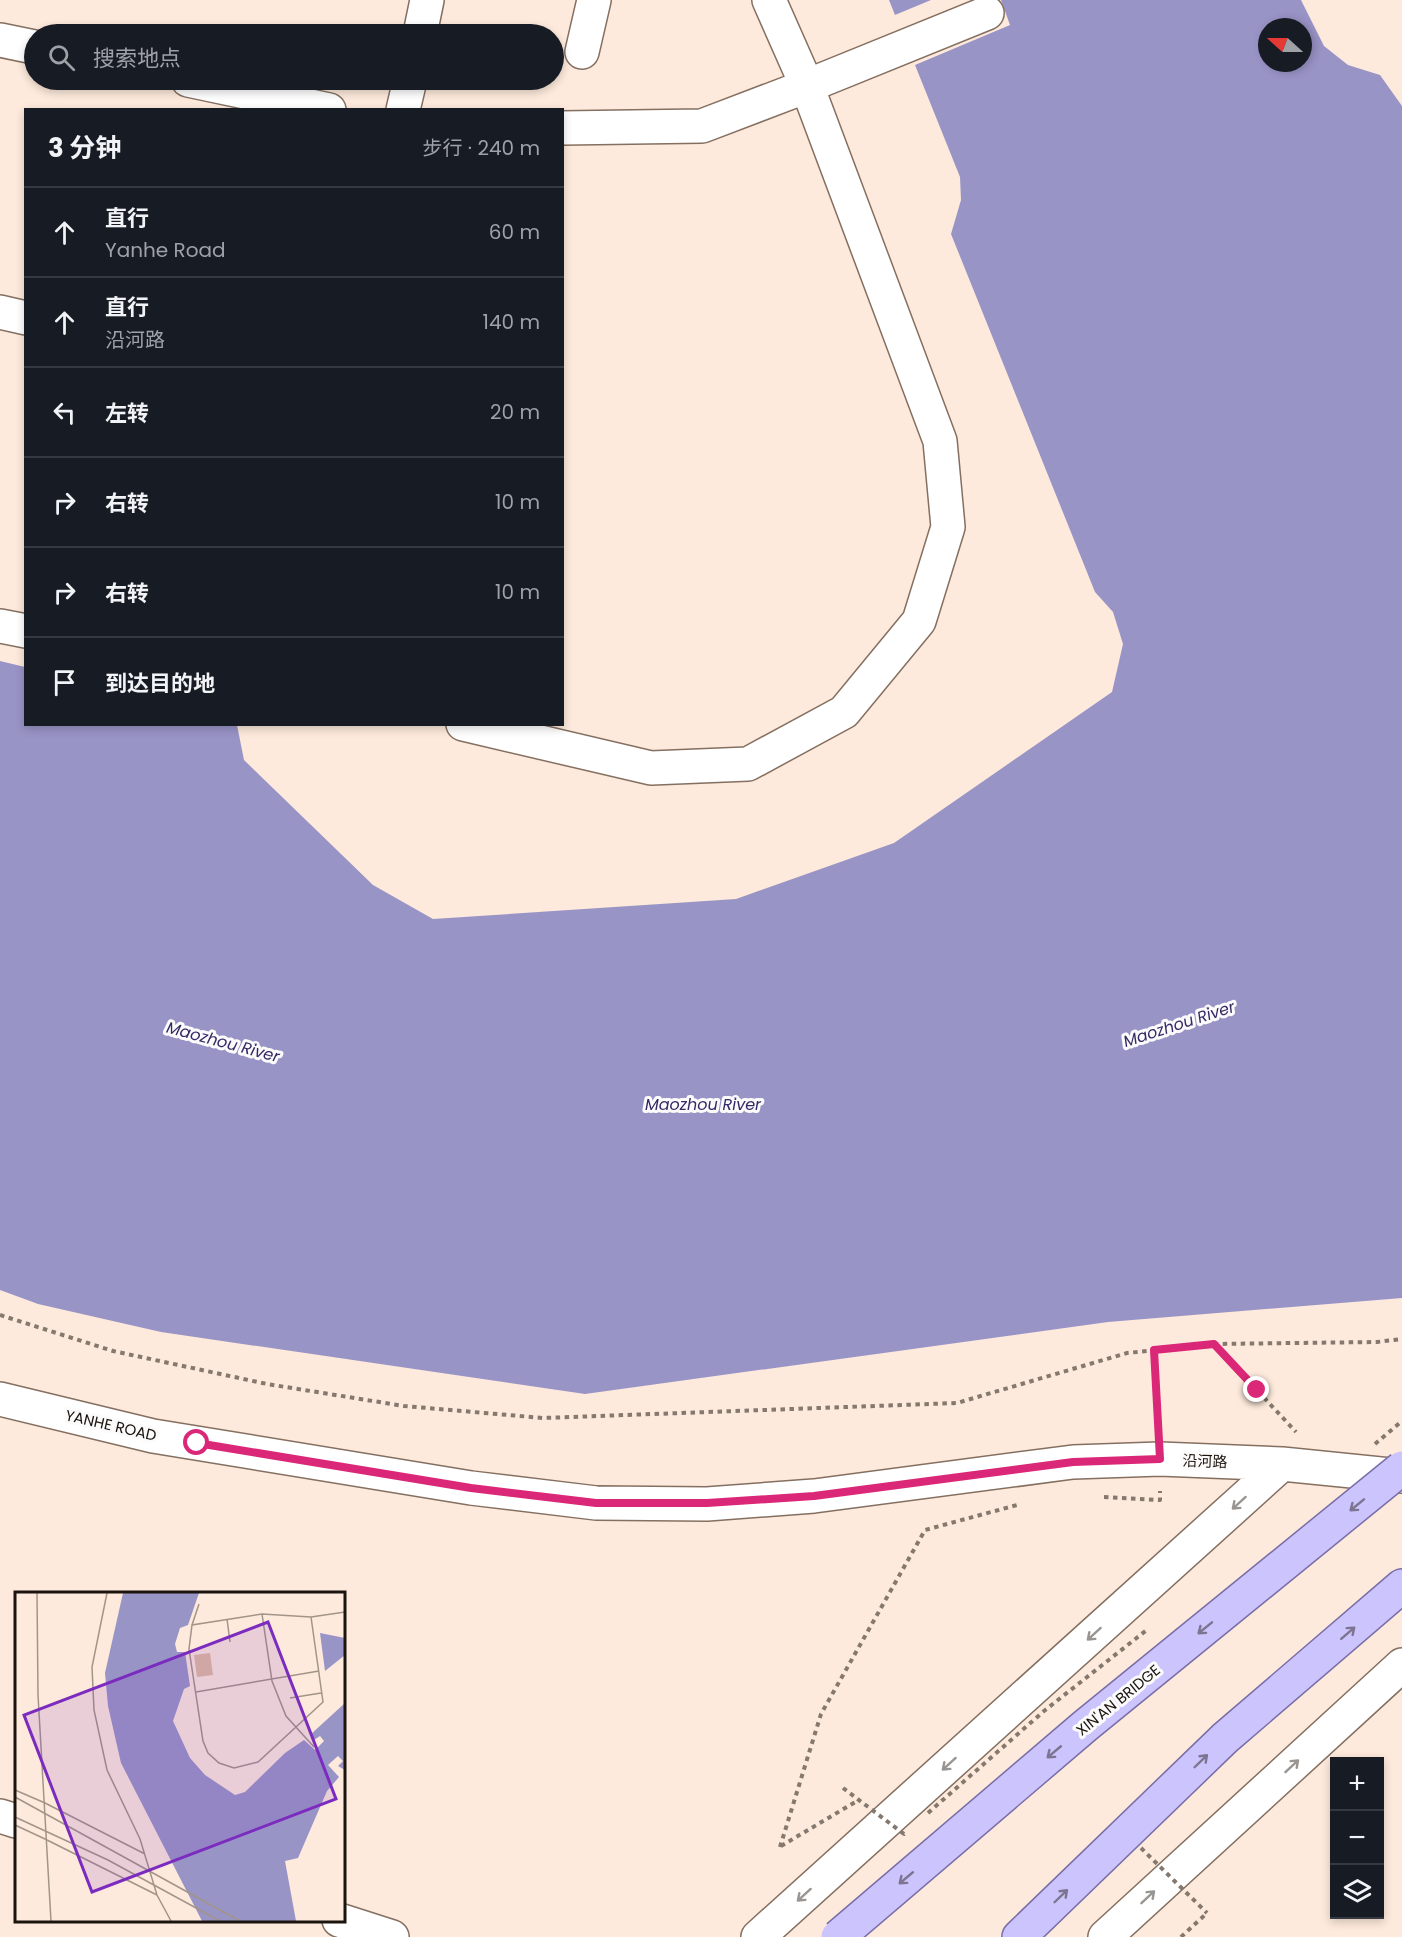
<!DOCTYPE html>
<html lang="zh">
<head>
<meta charset="utf-8">
<style>
  :root { --surface:#171b24; --page:#20242c; --text:#f1f3f6; --muted:#9ea1a6; --line:#363941 }
  body { margin:0; font-family:Poppins,"Noto Sans SC",sans-serif; background:var(--page); color:var(--text) }
  .controls { position:absolute; right:18px; bottom:18px; display:grid; overflow:hidden; border-radius:0px; box-shadow:0 3px 9px #0003 }
  .controls button { width:54px; height:54px; display:grid; place-items:center; padding:0; border:0; border-bottom:2px solid var(--line); background:var(--surface); color:var(--text); font:30px sans-serif }
  .compass { position:absolute; left:1258px; top:18px; width:54px; height:54px; border-radius:50%; background:var(--surface); box-shadow:0 3px 9px #0003; rotate:291deg }
  .stop { position:absolute; width:18px; height:18px; margin:-14px; border:4px solid #db2777; border-radius:50%; background:#fff }
  .stop.end { background:#db2777; border-color:#fff; box-shadow:0 2px 6px #0008 }
  .list { margin:0; padding:0; list-style:none }
  h2 { display:flex; justify-content:space-between; align-items:center; height:78px; margin:0; padding:0 24px; font-size:26px }
  h2 small { font-size:20px; font-weight:400; color:var(--muted) }
  .list li { display:grid; grid-template-columns:39px 1fr auto; gap:18px; align-items:center; box-sizing:border-box; height:90px; padding:0 24px; border-top:2px solid var(--line) }
  .list b { display:block; font-size:22px; white-space:nowrap }
  .list p { margin:0; font-size:20px; white-space:nowrap; color:var(--muted) }
  .list em { font-size:20px; font-style:normal; color:var(--muted) }
  .icon { flex:none; width:33px; height:33px; fill:none; stroke:currentColor; stroke-width:2; stroke-linecap:round; stroke-linejoin:round }
  .map { position:relative; flex:none; width:1402px; height:1937px; overflow:hidden }
  .search { position:absolute; background:var(--surface); box-shadow:0 3px 9px #0003; left:24px; top:24px; width:540px; height:66px; display:flex; align-items:center; gap:15px; box-sizing:border-box; padding:0 21px; border-radius:33px; color:var(--muted); font-size:22px }
  .panel { position:absolute; background:var(--surface); box-shadow:0 3px 9px #0003; left:24px; top:108px; width:540px; height:618px; border-radius:0px }
  .map>svg:first-child { display:block }
  .water { fill:#9994c6; fill-rule:evenodd }
  .lines { fill:none; stroke-linecap:round; stroke-linejoin:round }
  .minor-casing { stroke:#846f60; stroke-width:36 }
  .major-casing { stroke:#786da7; stroke-width:36 }
  .path { stroke:#85786e; stroke-width:4; stroke-dasharray:4.5 4.5; stroke-linecap:butt }
  .minor { stroke:#fff; stroke-width:33 }
  .major { stroke:#ccc4fc; stroke-width:33 }
  .major-bridge-casing { stroke:#786da7; stroke-width:36; stroke-linecap:butt }
  .path-bridge { stroke:#85786e; stroke-width:4; stroke-dasharray:4.5 4.5; stroke-linecap:butt }
  .major-bridge { stroke:#ccc4fc; stroke-width:33 }
  .oneway { stroke:#989592 }
  .oneway2 { stroke:#7c7490 }
  .route { stroke:#db2777; stroke-width:8 }
  .labels { text-anchor:middle; dominant-baseline:central; stroke-width:6; stroke-linejoin:round; paint-order:stroke }
  .street-label { font-size:15px; fill:#1b130d; stroke:#fbfbfb }
  .water-label { font-size:16px; font-style:italic; fill:#362966; stroke:#fbfbfb }
  .inset-road { fill:none; stroke:#a39489; stroke-width:1.5 }
  .view { fill:#7b2cbf; fill-opacity:0.15; stroke:#7b2cbf; stroke-width:3 }
  .inset-edge { fill:none; stroke:#1b130d; stroke-width:3 }
</style>
</head>
<body>
<div class="map">
<svg width="1402" height="1937" viewBox="0 0 1402 1937">
  <rect width="100%" height="100%" fill="#fdeadc"/>
  <path class="water" d="M889,0H931L895,15Z
    M1001,0H1301L1324,46L1348,65L1380,75L1402,106V1298L1108,1322L585,1394L161,1332L38,1304L0,1290V661L25,667L26,724L237,725L244,760L373,885L433,919L736,899L894,843L1112,692L1123,644L1113,612L1095,592L951,234L961,200L960,177L915,65L1010,25ZM1267,27H1303V63H1267Z"/>
  <g class="lines">
    <g class="minor-casing">
      <path id="minor" d="M420,34L427,0
        M0,40L34,47
        M582,52L594,0
        M188,80L329,110
        M403,110L410,80
        M562,128L702,126L807,86L987,13
        M0,312L26,318
        M0,626L26,631
        M463,724L651,768L748,764L844,712L919,621L948,527L940,441L807,86L769,0
        M0,1399L153,1436L471,1488L596,1503L707,1504L814,1496L1073,1462L1160,1459L1282,1464L1402,1476
        M0,1816L16,1821
        M339,1920L392,1937
        M758,1937L1282,1464
        M1105,1937L1402,1665"/>
    </g>
    <g class="major-casing">
      <path id="major" d="M1019,1937L1225,1738L1402,1586"/>
    </g>
    <path class="path" d="M0,1315L113,1351L267,1384L404,1406L543,1418L957,1403L1127,1353L1214,1344L1377,1342L1402,1339
      M1215,1345L1296,1432
      M1154,1350L1158,1427
      M1104,1497L1160,1500V1491
      M781,1846L857,1801
      M780,1847L821,1714L925,1530L1017,1505
      M1181,1937L1207,1913"/>
    <use href="#minor" class="minor"/>
    <use href="#major" class="major"/>
    <g class="major-bridge-casing">
      <path id="major-bridge" d="M838,1937L1085,1726L1402,1468"/>
    </g>
    <path class="path-bridge" d="M1375,1444L1402,1421
      M843,1788L904,1834L907,1831
      M928,1813L1044,1711L1148,1629
      M1141,1848L1207,1913"/>
    <use href="#major-bridge" class="major-bridge"/>
  </g>
  <defs><path id="oneway-shaft" d="M-6 0H5M1.5-3L5.5 0L1.5 3" fill="none" stroke-width="1.6" stroke-linecap="round" stroke-linejoin="round" transform="scale(1.5)"/></defs>
  <g class="oneway">
    <use href="#oneway-shaft" transform="translate(1239 1503) rotate(138)"/>
    <use href="#oneway-shaft" transform="translate(1094 1634) rotate(138)"/>
    <use href="#oneway-shaft" transform="translate(949 1764) rotate(138)"/>
    <use href="#oneway-shaft" transform="translate(1292 1766) rotate(-43)"/>
    <use href="#oneway-shaft" transform="translate(804 1895) rotate(138)"/>
    <use href="#oneway-shaft" transform="translate(1148 1897) rotate(-43)"/>
  </g>
  <g class="oneway2">
    <use href="#oneway-shaft" transform="translate(1357 1505) rotate(141)"/>
    <use href="#oneway-shaft" transform="translate(1205 1628) rotate(141)"/>
    <use href="#oneway-shaft" transform="translate(1348 1633) rotate(-41)"/>
    <use href="#oneway-shaft" transform="translate(1054 1752) rotate(140)"/>
    <use href="#oneway-shaft" transform="translate(1201 1761) rotate(-44)"/>
    <use href="#oneway-shaft" transform="translate(906 1878) rotate(140)"/>
    <use href="#oneway-shaft" transform="translate(1061 1896) rotate(-44)"/>
  </g>
  <g class="lines">
    <path class="route" d="M197,1443L471,1488L596,1503H707L814,1496L1073,1462L1160,1459L1154,1350L1214,1344L1257,1390"/>
  </g>
  <g class="labels">
    <g class="street-label">
      <text transform="translate(111 1425) rotate(13)">YANHE ROAD</text>
      <text transform="translate(1205 1461) rotate(2)">沿河路</text>
      <text transform="translate(1118 1700) rotate(-39)">XIN'AN BRIDGE</text>
    </g>
    <g class="water-label">
      <text transform="translate(1179 1024) rotate(-18)">Maozhou River</text>
      <text transform="translate(223 1042) rotate(15)">Maozhou River</text>
      <text x="703" y="1104">Maozhou River</text>
    </g>
  </g>
  <g transform="translate(15 1592)">
    <rect width="330" height="330" fill="#fdeadc"/>
    <path d="M195,61L198,83L182,85L179,63Z" fill="#e1bca3"/>
    <path d="M108,1H184L173,33L165,36L160,52L162,60H170L175,94L169,97L158,129L175,166L190,183L220,203L230,200L270,161L289,148L300,158L309,149L305,144L299,148L295,143L330,111V178L323,174L328,169L323,164L313,173L324,185L312,199L283,266L270,269L281,329H187L106,171L93,114L90,81ZM305,41L330,46V63L310,79Z" fill="#9994c6"/>
    <path class="inset-road" d="M22,1L23,103L36,329M92,1L77,75L79,118L92,178L125,247L142,303L156,329M247,22L257,89L271,124L299,155M296,25L308,110L243,170L219,176L204,171L193,161L188,149L174,57L177,33L247,22L296,25L330,20M212,27L215,50M177,33L184,12M181,100L304,79M275,106L306,101M0,198L30,211M0,205L225,329M30,211L130,262M0,225L93,268L205,329M0,233L30,247M30,247L142,303"/>
    <path class="view" d="M253,30L321,207L77,300L9,123Z"/>
    <rect width="330" height="330" class="inset-edge"/>
  </g>
</svg>
<div class="controls">
<button>+</button>
<button>−</button>
<button><svg class="icon" aria-label="layers" viewBox="0 0 24 24"><path d="M12 4l9 5-9 5-9-5zM3 14l9 5 9-5"/></svg></button>
</div>
<svg class="compass" viewBox="-18 -18 36 36"><path d="M0-13l5 13h-10z" fill="#e53935"/><path d="M0 13l5-13h-10z" fill="#9ea1a6"/></svg>
<div class="stop" style="left:197px;top:1443px"></div>
<div class="stop end" style="left:1257px;top:1390px"></div>
<div class="search"><svg class="icon" aria-label="search" viewBox="0 0 24 24"><circle cx="10" cy="10" r="6"/><path d="M15 15l6 6"/></svg>搜索地点</div>
<section class="panel">
<h2>3 分钟<small>步行 · 240 m</small></h2>
<ul class="list">
<li><svg class="icon" aria-label="ahead" viewBox="0 0 24 24"><path d="M12 20V5M6 11l6-6 6 6"/></svg><div><b>直行</b><p>Yanhe Road</p></div><em>60 m</em></li>
<li><svg class="icon" aria-label="ahead" viewBox="0 0 24 24"><path d="M12 20V5M6 11l6-6 6 6"/></svg><div><b>直行</b><p>沿河路</p></div><em>140 m</em></li>
<li><svg class="icon" aria-label="left" viewBox="0 0 24 24"><path d="M17 20v-9H6M10 6l-5 5 5 5"/></svg><div><b>左转</b></div><em>20 m</em></li>
<li><svg class="icon" aria-label="right" viewBox="0 0 24 24"><path d="M7 20v-9h11M14 6l5 5-5 5"/></svg><div><b>右转</b></div><em>10 m</em></li>
<li><svg class="icon" aria-label="right" viewBox="0 0 24 24"><path d="M7 20v-9h11M14 6l5 5-5 5"/></svg><div><b>右转</b></div><em>10 m</em></li>
<li><svg class="icon" aria-label="arrive" viewBox="0 0 24 24"><path d="M6 21V4h12l-3 4 3 4H6"/></svg><div><b>到达目的地</b></div></li>
</ul>
</section>
</div>
</body>
</html>
